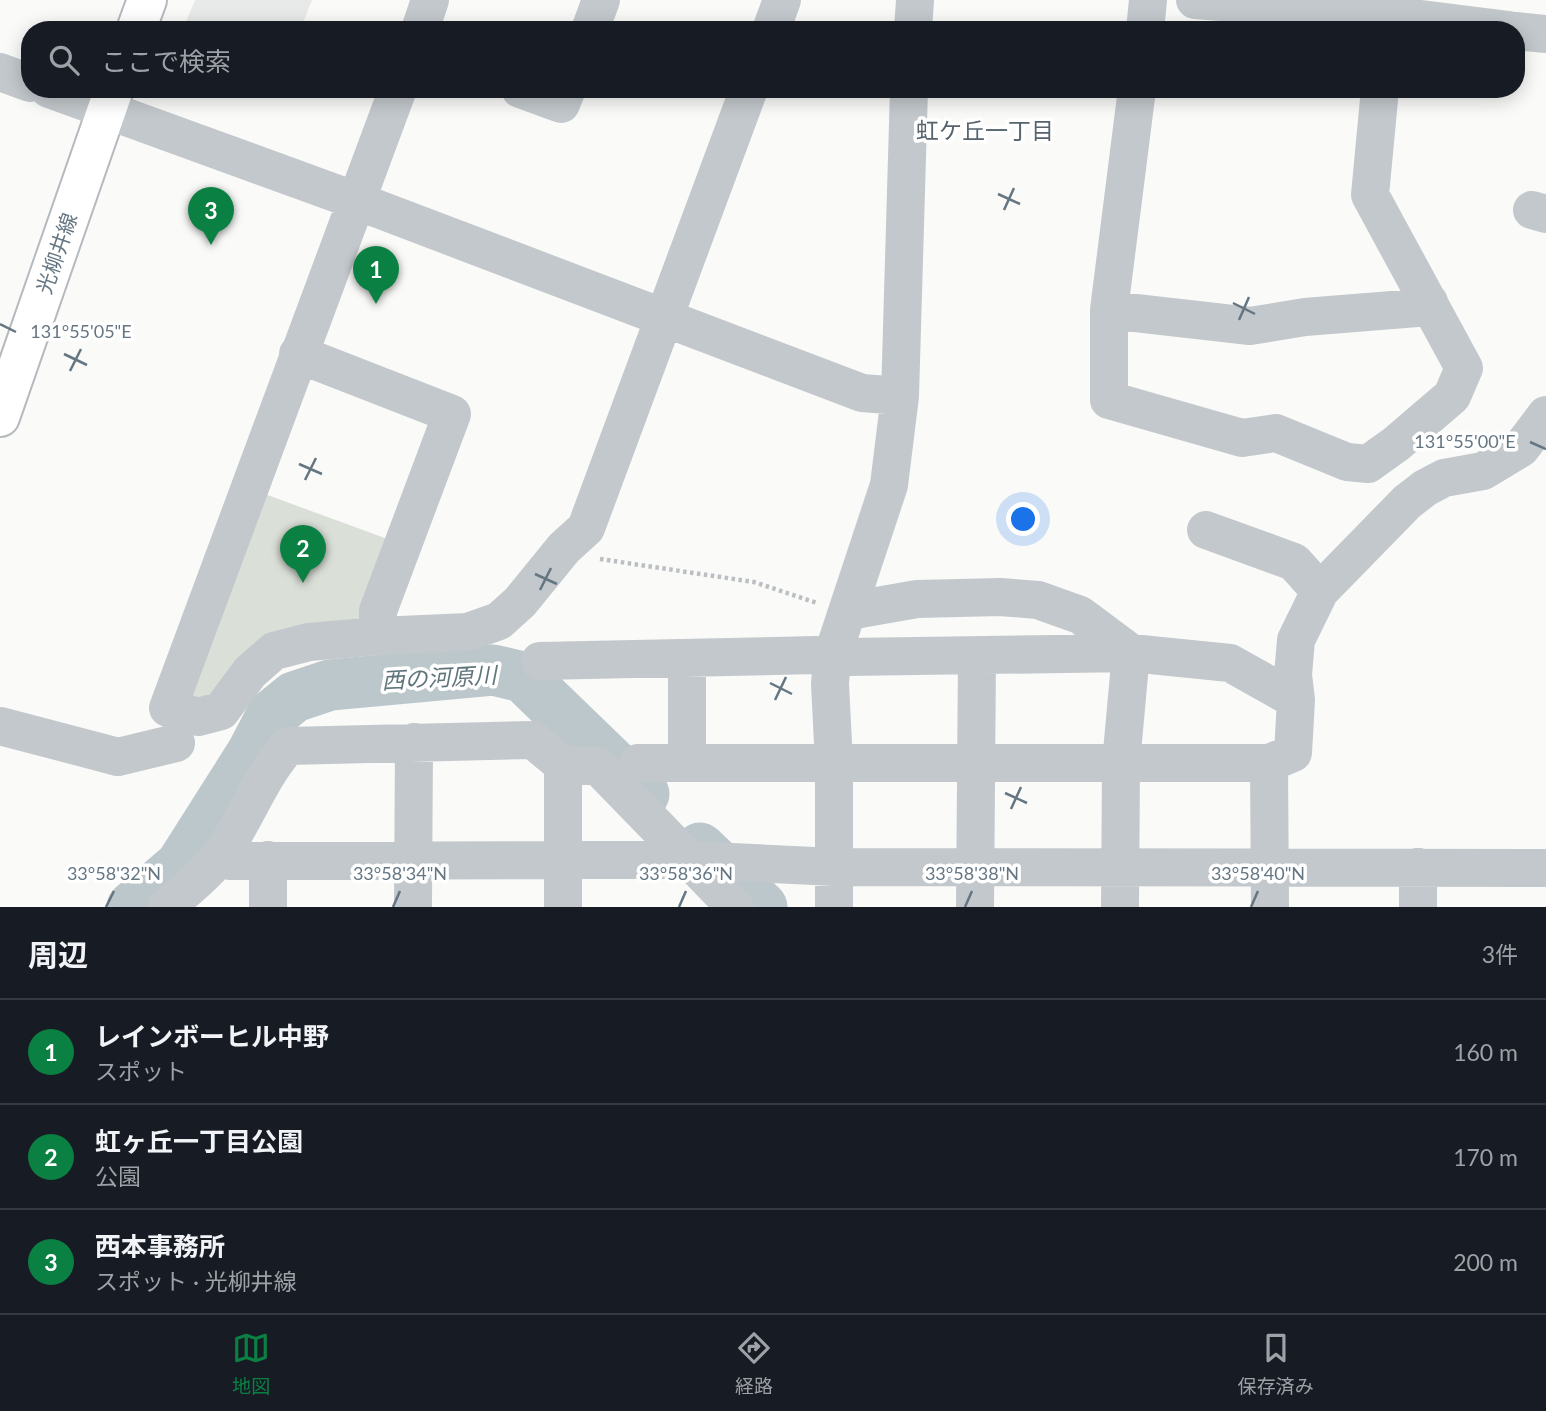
<!DOCTYPE html>
<html lang="ja">
<head>
<meta charset="utf-8">
<style>
  :root { --surface:#171b24; --page:#242831; --text:#f1f3f6; --muted:#9ea1a6; --line:#363941; --accent:#0b8043 }
  body { margin:0; font-family:Lato,"Noto Sans JP",sans-serif; background:var(--page); color:var(--text) }
  .you { position:absolute; left:1024px; top:520px; width:24px; height:24px; margin:-18px; border:5px solid #fff; border-radius:50%; background:#1a73e8; box-shadow:0 0 0 10px #1a73e833 }
  .badge { display:grid; place-items:center; width:46px; height:46px; border-radius:50%; background:var(--accent); color:#fff; font-size:23px; font-weight:700 }
  .pin { position:absolute; translate:-50% -58px; filter:drop-shadow(0 2px 4px #0008) }
  .pin::after { content:''; position:absolute; top:37px; width:24px; height:21px; background:inherit; clip-path:polygon(0 0,100% 0,50% 100%) }
  .list { margin:0; padding:0; list-style:none }
  h2 { display:flex; justify-content:space-between; align-items:center; height:91px; margin:0; padding:0 28px; font-size:30px }
  h2 small { font-size:23px; font-weight:400; color:var(--muted) }
  .list li { display:grid; grid-template-columns:46px 1fr auto; gap:21px; align-items:center; box-sizing:border-box; height:105px; padding:0 28px; border-top:2px solid var(--line) }
  .list b { display:block; font-size:26px; white-space:nowrap }
  .list p { margin:0; font-size:23px; white-space:nowrap; color:var(--muted) }
  .list em { font-size:23px; font-style:normal; color:var(--muted) }
  .icon { flex:none; width:38px; height:38px; fill:none; stroke:currentColor; stroke-width:2; stroke-linecap:round; stroke-linejoin:round }
  .map { position:relative; flex:none; width:1546px; height:907px; overflow:hidden }
  .search { position:absolute; background:var(--surface); box-shadow:0 4px 18px #0003; left:21px; right:21px; top:21px; height:77px; display:flex; align-items:center; gap:18px; box-sizing:border-box; padding:0 24px; border-radius:28px; color:var(--muted); font-size:26px }
  .sheet { height:406px; background:var(--surface) }
  nav { display:flex; justify-content:space-around; align-items:center; box-sizing:border-box; height:98px; border-top:2px solid var(--line); background:var(--surface); font-size:19px; color:var(--muted) }
  nav a { display:grid; justify-items:center; gap:4px }
  nav .on { color:var(--accent) }
  .map>svg:first-child { display:block }
  .built { fill:#e8e9e9 }
  .green { fill:#dadfd7 }
  .lines { fill:none; stroke-linecap:round; stroke-linejoin:round }
  .river { stroke:#bbc7cb; stroke-width:51 }
  .major-casing { stroke:#b5babe; stroke-width:42 }
  .path { stroke:#bbbfc2; stroke-width:4.5; stroke-dasharray:3.5 3.5; stroke-linecap:butt }
  .minor { stroke:#c3c8cc; stroke-width:38 }
  .major { stroke:#fff; stroke-width:38 }
  .ticks { fill:none; stroke:#657683; stroke-width:2.5 }
  .labels { text-anchor:middle; dominant-baseline:central; stroke-width:7; stroke-linejoin:round; paint-order:stroke }
  .street-label { font-size:21px; fill:#657683; stroke:#fff }
  .neighbourhood-label { font-size:23px; fill:#57646e; stroke:#fff }
  .water-label { font-size:23px; font-style:italic; fill:#60757c; stroke:#fff }
  .ticks-label { font-size:18px; text-anchor:middle; fill:#657683; stroke:#fff; stroke-width:7; stroke-linejoin:round; paint-order:stroke }
</style>
</head>
<body>
<div class="map">
<svg width="1546" height="907" viewBox="0 0 1546 907">
  <rect width="100%" height="100%" fill="#fafaf8"/>
  <path class="built" d="M195,0H312L300,30H186L183,29Z"/>
  <path class="green" d="M262,493L393,541L364,625L209,706L195,703L187,687Z"/>
  <g class="lines">
    <path class="river" d="M700,848L762,907
      M132,907L181,865L252,753L272,715L294,697L330,685L493,670L523,677L644,794"/>
    <g class="major-casing">
      <path id="major" d="M136,30L147,0
        M0,417L114,89"/>
    </g>
    <path class="path" d="M600,559L754,582L817,603"/>
    <path class="minor" d="M1195,0L1388,15L1509,30
      M420,30L430,0
      M590,30L601,0
      M771,30L782,0
      M913,30L915,0
      M1145,30L1148,0
      M1516,31L1546,34
      M0,72L30,83
      M49,89L357,201L862,393L900,396
      M398,89L168,708L198,717L221,711L250,672L274,651L309,642L378,636L468,632L499,621L520,602L564,548L586,528L749,89
      M520,89L561,104L567,89
      M1137,89L1109,310V400L1242,438L1276,433L1347,462L1368,464L1396,444L1452,396L1464,368L1370,195L1380,89
      M1532,210L1546,214
      M1109,310L1250,326L1305,317L1417,308L1429,302
      M298,354L452,414L378,611V636
      M1206,530L1294,562L1320,591
      M847,613L860,609L917,599L1000,597L1038,600L1080,615L1131,653L1230,663L1296,700
      M540,661L816,655L848,657L1131,653L1121,763L1120,907
      M0,726L118,757L176,743
      M638,763H1269L1293,753L1296,700L1293,675L1296,640L1320,591L1407,502L1425,488L1444,478L1483,471L1521,448L1546,415
      M687,763V658
      M1269,763L1270,907
      M220,856L229,861L563,860H690L834,867L1546,868
      M268,860V907
      M167,907C185,890 208,873 222,853C246,819 260,777 288,746L533,740L563,765
      M413,907L414,742
      M563,907V765L598,766L735,907
      M834,907V763L830,684L832,657L889,485L900,396L909,89
      M975,907L977,656
      M1418,907V867"/>
    <use href="#major" class="major"/>
  </g>
  <path class="ticks" d="M998,194L1020,204M1004,210L1014,188M1233,303L1255,314M1239,320L1249,297M0,324L16,332M64,354L87,365M70,371L81,349M1530,442L1546,449M299,464L322,474M305,480L316,458M535,574L557,584M540,590L551,568M770,683L792,694M775,700L786,677M1005,793L1027,803M1011,809L1021,787M106,907L114,891M393,907L400,891M679,907L686,891M965,907L972,891M1251,907L1258,891"/>
  <g class="labels">
    <g class="street-label">
      <text transform="translate(56 253) rotate(-71)">光柳井線</text>
    </g>
    <g class="neighbourhood-label">
      <text x="985" y="130">虹ケ丘一丁目</text>
    </g>
    <g class="water-label">
      <text transform="translate(439 677) rotate(-3)">西の河原川</text>
    </g>
  </g>
  <g class="ticks-label">
    <text x="81" y="338">131°55'05"E</text>
    <text x="1465" y="448">131°55'00"E</text>
    <text x="114" y="880">33°58'32"N</text>
    <text x="400" y="880">33°58'34"N</text>
    <text x="686" y="880">33°58'36"N</text>
    <text x="972" y="880">33°58'38"N</text>
    <text x="1258" y="880">33°58'40"N</text>
  </g>
</svg>
<div class="you"></div>
<div class="pin badge" style="left:376px;top:304px">1</div>
<div class="pin badge" style="left:303px;top:583px">2</div>
<div class="pin badge" style="left:211px;top:245px">3</div>
<div class="search"><svg class="icon" aria-label="search" viewBox="0 0 24 24"><circle cx="10" cy="10" r="6"/><path d="M15 15l6 6"/></svg>ここで検索</div>
</div>
<section class="sheet">
<h2>周辺<small>3件</small></h2>
<ul class="list">
<li><span class="badge">1</span><div><b>レインボーヒル中野</b><p>スポット</p></div><em>160 m</em></li>
<li><span class="badge">2</span><div><b>虹ヶ丘一丁目公園</b><p>公園</p></div><em>170 m</em></li>
<li><span class="badge">3</span><div><b>西本事務所</b><p>スポット · 光柳井線</p></div><em>200 m</em></li>
</ul>
</section>
<nav>
<a class="on"><svg class="icon" aria-label="map" viewBox="0 0 24 24"><path d="M3 6l6-2 6 2 6-2v14l-6 2-6-2-6 2zM9 4v14M15 6v14"/></svg>地図</a>
<a><svg class="icon" aria-label="directions" viewBox="0 0 24 24"><path d="M12 3l9 9-9 9-9-9zM9 14v-3h6M13 9l2 2-2 2"/></svg>経路</a>
<a><svg class="icon" aria-label="saved" viewBox="0 0 24 24"><path d="M7 4h10v16l-5-4-5 4z"/></svg>保存済み</a>
</nav>
</body>
</html>
